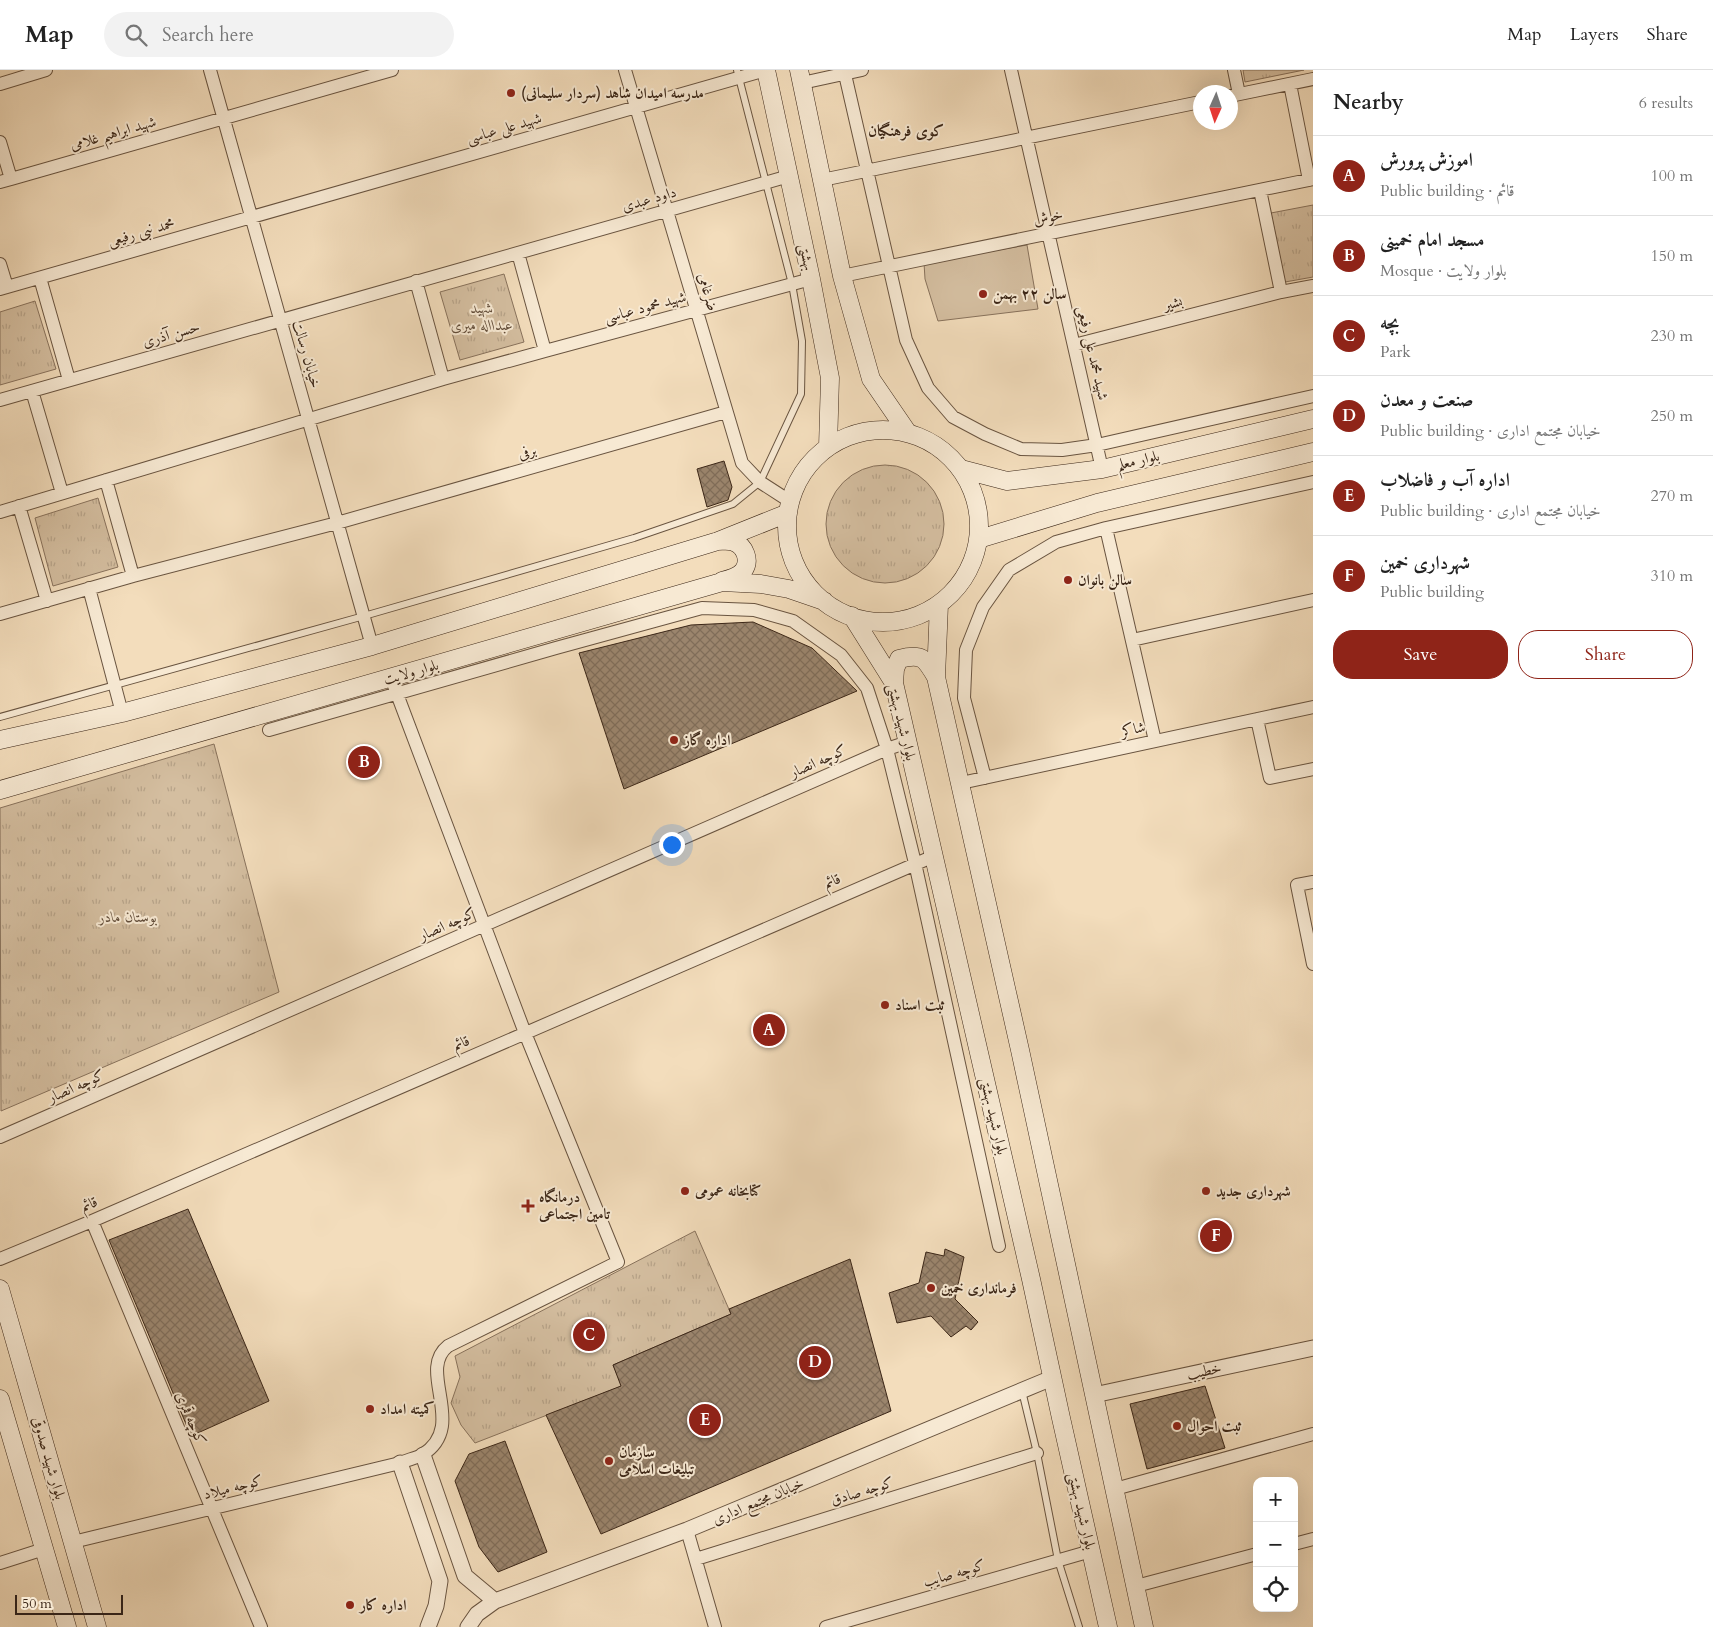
<!DOCTYPE html>
<html lang="en">
<head>
<meta charset="utf-8">
<style>
  :root { --surface:#fff; --page:#f2f2f2; --text:#222; --muted:#767676; --line:#e0e0e0; --accent:#8f2418 }
  body { margin:0; font-family:Cardo,Amiri,serif; background:var(--page); color:var(--text) }
  .controls { position:absolute; right:15px; bottom:15px; display:grid; overflow:hidden; border-radius:10px; box-shadow:0 5px 20px #0002 }
  .controls button { width:45px; height:45px; display:grid; place-items:center; padding:0; border:0; border-bottom:1px solid var(--line); background:var(--surface); color:var(--text); font:25px sans-serif }
  .compass { position:absolute; left:1193px; top:15px; width:45px; height:45px; border-radius:50%; background:var(--surface); box-shadow:0 5px 20px #0002; rotate:183deg }
  .scale { position:absolute; left:15px; bottom:12px; width:108px; box-sizing:border-box; padding-left:5px; border:2px solid #3b2617; border-top:0; font-size:14px; line-height:18px; white-space:nowrap; color:#3b2617; -webkit-text-stroke:4px #f7e9d3; paint-order:stroke }
  .you { position:absolute; left:671px; top:774px; width:18px; height:18px; margin:-12px; border:4px solid #fff; border-radius:50%; background:#1a73e8; box-shadow:0 0 0 8px #1a73e833 }
  .badge { display:grid; place-items:center; width:32px; height:32px; border-radius:50%; background:var(--accent); color:#fff; font-size:16px; font-weight:700 }
  .pin { position:absolute; translate:-50% -50%; border:2px solid #fff; box-shadow:0 1px 5px #0006 }
  .list { margin:0; padding:0; list-style:none }
  h2 { display:flex; justify-content:space-between; align-items:center; height:65px; margin:0; padding:0 20px; font-size:21px }
  h2 small { font-size:16px; font-weight:400; color:var(--muted) }
  .list li { display:grid; grid-template-columns:32px 1fr auto; gap:15px; align-items:center; box-sizing:border-box; height:80px; padding:0 20px; border-top:1px solid var(--line) }
  .list b { display:block; font-size:19px; white-space:nowrap }
  .list p { margin:0; font-size:16px; white-space:nowrap; color:var(--muted) }
  .list em { font-size:16px; font-style:normal; color:var(--muted) }
  .actions { display:flex; gap:10px; padding:15px 20px }
  .actions a { flex:1; padding:11px 0; border:1px solid var(--accent); border-radius:20px; text-align:center; font-size:18px; color:var(--accent) }
  .actions .main { background:var(--accent); color:#fff }
  .icon { flex:none; width:28px; height:28px; fill:none; stroke:currentColor; stroke-width:2; stroke-linecap:round; stroke-linejoin:round }
  .map { position:relative; flex:none; width:1313px; height:1557px; overflow:hidden }
  header { display:flex; align-items:center; gap:30px; box-sizing:border-box; height:70px; padding:0 25px; background:var(--surface); border-bottom:1px solid var(--line) }
  header strong { font-size:24px }
  nav { display:flex; gap:28px; margin-inline-start:auto; font-size:18px }
  .search { width:350px; height:45px; background:var(--page); display:flex; align-items:center; gap:12px; box-sizing:border-box; padding:0 18px; border-radius:28px; color:var(--muted); font-size:19px }
  main { display:flex }
  aside { flex:1; background:var(--surface) }
  .map>svg:first-child { display:block }
  .grass { fill:url(#grass-tufts); stroke:#88725c }
  .garden { fill:#d4bea0; stroke:#88725c }
  .building { fill:url(#building-cross-hatch); stroke:#3b2617 }
  .lines { fill:none; stroke-linecap:round; stroke-linejoin:round }
  .service-casing { stroke:#695440; stroke-width:8 }
  .minor-casing { stroke:#695440; stroke-width:14 }
  .tertiary-casing { stroke:#695440; stroke-width:17 }
  .secondary-casing { stroke:#3b2617; stroke-width:19 }
  .service { stroke:#f7e9d3; stroke-width:6 }
  .minor { stroke:#f7e9d3; stroke-width:12 }
  .tertiary { stroke:#f7e9d3; stroke-width:15 }
  .secondary { stroke:#f7e9d3; stroke-width:18 }
  .poi-dot { fill:#8f2418; stroke:#f7e9d3; stroke-width:2 }
  .labels { text-anchor:middle; dominant-baseline:central; stroke-width:4; stroke-linejoin:round; paint-order:stroke }
  .poi-label { font-size:15px; font-weight:bold; fill:#3b2617; stroke:#f7e9d3; text-anchor:start }
  .street-label { font-size:15px; fill:#3b2617; stroke:#f7e9d3 }
  .park-label { font-size:15px; font-style:italic; fill:#614c39; stroke:#f7e9d3 }
  .neighbourhood-label { font-size:16px; font-weight:bold; fill:#3b2617; stroke:#f7e9d3 }
</style>
</head>
<body>
<header>
<strong>Map</strong>
<div class="search"><svg class="icon" aria-label="search" viewBox="0 0 24 24"><circle cx="10" cy="10" r="6"/><path d="M15 15l6 6"/></svg>Search here</div>
<nav><a>Map</a><a>Layers</a><a>Share</a></nav>
</header>
<main>
<div class="map">
<svg width="1313" height="1557" viewBox="0 0 1313 1557">
  <defs>
    <pattern id="grass-tufts" width="24" height="20" patternUnits="userSpaceOnUse" patternTransform="scale(1.25)"><rect width="24" height="20" fill="#d4bea0"/><path d="M3 7l-1-3M5 7V3M7 7l1-3M15 17l-1-3M17 17v-4M19 17l1-3" fill="none" stroke="#b7a389"/></pattern>
    <pattern id="building-cross-hatch" width="8" height="8" patternUnits="userSpaceOnUse" patternTransform="scale(1.25)"><rect width="8" height="8" fill="#9b856d"/><path d="M0 0l8 8M0 8l8-8" fill="none" stroke="#806d59"/></pattern>
  </defs>
  <rect width="100%" height="100%" fill="#f3ddbc"/>
  <filter id="stains"><feTurbulence type="fractalNoise" baseFrequency=".004" numOctaves="4"/><feColorMatrix values="0 0 0 0 .2 0 0 0 0 .09 0 0 0 0 .02 0 0 0 .5 -.17"/></filter>
  <radialGradient id="worn" r=".72"><stop offset=".6" stop-color="#630" stop-opacity="0"/><stop offset="1" stop-color="#630" stop-opacity=".3"/></radialGradient>
  <path class="grass" d="M1243,0H1304L1245,12Z
    M1313,135V207L1285,212L1271,143Z
    M504,204L524,272L460,290L440,222Z
    M35,231L56,299L0,315V242Z
    M826 454a59 59 0 1 1 118 0a59 59 0 1 1-118 0Z
    M98,428L118,497L53,516L35,448Z
    M214,674L279,922L1,1041L0,738Z
    M695,1161L731,1244L613,1295L622,1316L475,1373L461,1355L451,1333L460,1307L455,1286Z"/>
  <path class="garden" d="M1027,175L1038,239L938,251L925,209L924,193Z"/>
  <path class="building" d="M724,391L732,417L728,430L707,437L697,399Z
    M753,552L812,578L857,621L624,719L579,583L691,555Z
    M188,1139L269,1331L191,1366L109,1170Z
    M945,1179L964,1187L955,1229L978,1252L971,1260L966,1256L951,1267L931,1246L897,1253L889,1223L919,1213L926,1182L944,1186Z
    M850,1189L891,1341L601,1464L546,1345L621,1316L613,1295L731,1244L729,1239Z
    M1205,1316L1225,1378L1147,1399L1130,1334Z
    M505,1371L547,1482L498,1502L479,1477L455,1411L469,1384Z"/>
  <g class="lines">
    <g class="service-casing">
      <path id="service" d="M0,647L364,546L634,468L733,434L760,412L801,324L802,271L792,214L737,0
        M1022,1321L1037,1383L1058,1490L1079,1557"/>
    </g>
    <g class="minor-casing">
      <path id="minor" d="M210,0L372,576
        M625,0L742,393L760,412L791,432
        M844,0L906,270L928,318L953,347L985,364L1021,379L1062,380L1097,375L1313,326
        M1011,0L1102,399
        M1234,0L1239,24
        M802,13L862,0
        M0,14L46,0
        M1290,14L1309,110
        M1230,26L1313,9
        M0,72L11,109L0,112
        M11,109L392,0
        M822,110L1200,32
        M1260,120L1281,222
        M0,194L7,217
        M842,206L1313,109
        M40,208L69,310
        M416,211L443,309
        M0,219L766,0
        M1074,275L1281,222L1313,216
        M545,281L811,209
        M32,321L62,423
        M0,330L789,106
        M19,436L47,531
        M0,442L443,309L545,281L518,183
        M1106,458L1155,671
        M133,506L337,453L726,342
        M89,518L122,643
        M0,544L133,506L106,410
        M1132,570L1313,530
        M1257,649L1270,708L1313,699
        M269,660L556,578L702,538L754,540L793,551L841,585L867,618L887,679L915,793L999,1176
        M985,708L964,628L966,580L983,537L1009,500L1056,472L1106,458L1313,412
        M961,713L1313,637
        M1313,812L1297,815L1313,894
        M0,1067L887,679L908,672
        M92,1151L261,1557
        M0,1189L92,1151L934,786
        M1115,1419L1313,1364
        M687,1460L715,1557
        M73,1472L400,1393C407,1390 416,1388 422,1385C469,1356 416,1301 448,1276L618,1192L525,963L391,608
        M1294,1474L1313,1469
        M696,1489L1037,1383
        M0,1493L44,1479
        M1136,1516L1257,1484
        M826,1557L1091,1481"/>
    </g>
    <g class="tertiary-casing">
      <path id="tertiary" d="M1094,1325L1313,1278
        M423,1385L465,1506L495,1531
        M400,1393L440,1511L436,1536L428,1557
        M468,1557L477,1544L495,1531L687,1460L1052,1308"/>
    </g>
    <g class="secondary-casing">
      <path id="secondary" d="M766,0L811,209L830,308L828,377
        M799,0L842,206L871,309L908,363
        M787 456a96 96 0 1 1 192 0a96 96 0 1 1-192 0Z
        M961,399L1007,411L1102,399L1313,349
        M979,469L1097,433L1313,382
        M718,471C723,471 729,470 734,472C745,476 751,491 743,501C738,507 730,509 722,511
        M939,534L936,607L1020,980L1144,1557
        M852,546L894,613L1031,1209L1061,1348L1108,1557
        M894,613L895,599L899,589C922,583 925,588 936,607
        M0,670L122,643L372,576L718,471L788,443
        M0,720L722,512L761,514L789,519L824,531
        M0,1219L97,1557
        M0,1329L67,1557"/>
    </g>
    <use href="#service" class="service"/>
    <use href="#minor" class="minor"/>
    <use href="#tertiary" class="tertiary"/>
    <use href="#secondary" class="secondary"/>
  </g>
  <g class="poi-dot">
    <circle cx="511" cy="23" r="5"/>
    <circle cx="983" cy="224" r="5"/>
    <circle cx="1068" cy="510" r="5"/>
    <circle cx="674" cy="670" r="5"/>
    <circle cx="885" cy="935" r="5"/>
    <circle cx="685" cy="1121" r="5"/>
    <circle cx="1206" cy="1121" r="5"/>
    <path d="M525.5 1128.5h5v5h5v5h-5v5h-5v-5h-5v-5h5z"/>
    <circle cx="931" cy="1218" r="5"/>
    <circle cx="370" cy="1339" r="5"/>
    <circle cx="1177" cy="1356" r="5"/>
    <circle cx="609" cy="1391" r="5"/>
    <circle cx="350" cy="1535" r="5"/>
  </g>
  <g class="labels">
    <g class="poi-label">
      <text x="521" y="23">مدرسه امیدان شاهد (سردار سلیمانی)</text>
      <text x="993" y="224">سالن ۲۲ بهمن</text>
      <text x="1078" y="510">سالن بانوان</text>
      <text x="684" y="670">اداره گاز</text>
      <text x="895" y="935">ثبت اسناد</text>
      <text x="695" y="1121">کتابخانه عمومی</text>
      <text x="1216" y="1121">شهرداری جدید</text>
      <text x="539" y="1127">درمانگاه<tspan x="539" dy="17">تامین اجتماعی</tspan></text>
      <text x="941" y="1218">فرمانداری خمین</text>
      <text x="380" y="1339">کمیته امداد</text>
      <text x="1187" y="1356">ثبت احوال</text>
      <text x="619" y="1382">سازمان<tspan x="619" dy="17">تبلیغات اسلامی</tspan></text>
      <text x="360" y="1535">اداره کار</text>
    </g>
    <g class="street-label">
      <text transform="translate(504 58) rotate(-16)">شهید علی عباسی</text>
      <text transform="translate(113 63) rotate(-16)">شهید ابراهیم غلامی</text>
      <text transform="translate(649 129) rotate(-16)">داود عبدی</text>
      <text transform="translate(1048 147) rotate(-12)">خوش</text>
      <text transform="translate(141 162) rotate(-16)">محمد نبی رفیعی</text>
      <text transform="translate(807 187) rotate(78)">بهشتی</text>
      <text transform="translate(708 222) rotate(74)">ضرغامی</text>
      <text transform="translate(1173 233) rotate(-14)">بشیر</text>
      <text transform="translate(645 237) rotate(-15)">شهید محمود عباسی</text>
      <text transform="translate(171 264) rotate(-16)">حسن آذری</text>
      <text transform="translate(1093 283) rotate(77)">شهید محمد علی رفیعی</text>
      <text transform="translate(307 284) rotate(74)">خیابان رسالت</text>
      <text transform="translate(527 382) rotate(-16)">برفی</text>
      <text transform="translate(1138 390) rotate(-13)">بلوار معلم</text>
      <text transform="translate(411 602) rotate(-16)">بلوار ولایت</text>
      <text transform="translate(902 652) rotate(76)">بلوار شهید بهشتی</text>
      <text transform="translate(1133 659) rotate(-12)">شاکر</text>
      <text transform="translate(818 691) rotate(-24)">کوچه انصار</text>
      <text transform="translate(832 811) rotate(-24)">قائم</text>
      <text transform="translate(447 854) rotate(-24)">کوچه انصار</text>
      <text transform="translate(461 973) rotate(-24)">قائم</text>
      <text transform="translate(76 1016) rotate(-24)">کوچه انصار</text>
      <text transform="translate(994 1046) rotate(77)">بلوار شهید بهشتی</text>
      <text transform="translate(89 1134) rotate(-23)">قائم</text>
      <text transform="translate(1204 1301) rotate(-12)">خطیب</text>
      <text transform="translate(191 1348) rotate(67)">کوچه قمری</text>
      <text transform="translate(49 1388) rotate(74)">بلوار شهید صدوقی</text>
      <text transform="translate(233 1417) rotate(-14)">کوچه میلاد</text>
      <text transform="translate(862 1421) rotate(-17)">کوچه صادق</text>
      <text transform="translate(758 1431) rotate(-23)">خیابان مجتمع اداری</text>
      <text transform="translate(1082 1441) rotate(77)">بلوار شهید بهشتی</text>
      <text transform="translate(954 1503) rotate(-16)">کوچه صایب</text>
    </g>
    <g class="park-label">
      <text x="482" y="238">شهید<tspan x="482" dy="17">عبدااله میری</tspan></text>
      <text x="128" y="847">بوستان مادر</text>
    </g>
    <g class="neighbourhood-label">
      <text x="906" y="61">کوی فرهنگیان</text>
    </g>
  </g>
  <rect width="100%" height="100%" filter="url(#stains)"/>
  <rect width="100%" height="100%" fill="url(#worn)"/>
</svg>
<div class="controls">
<button>+</button>
<button>−</button>
<button><svg class="icon" aria-label="locate" viewBox="0 0 24 24"><circle cx="12" cy="12" r="6"/><path d="M12 2v4M12 18v4M2 12h4M18 12h4"/></svg></button>
</div>
<svg class="compass" viewBox="-18 -18 36 36"><path d="M0-13l5 13h-10z" fill="#e53935"/><path d="M0 13l5-13h-10z" fill="#767676"/></svg>
<div class="scale">50 m</div>
<div class="you"></div>
<div class="pin badge" style="left:769px;top:960px">A</div>
<div class="pin badge" style="left:364px;top:692px">B</div>
<div class="pin badge" style="left:589px;top:1265px">C</div>
<div class="pin badge" style="left:815px;top:1292px">D</div>
<div class="pin badge" style="left:705px;top:1350px">E</div>
<div class="pin badge" style="left:1216px;top:1166px">F</div>
</div>
<aside>
<h2>Nearby<small>6 results</small></h2>
<ul class="list">
<li><span class="badge">A</span><div><b>اموزش پرورش</b><p>Public building · قائم</p></div><em>100 m</em></li>
<li><span class="badge">B</span><div><b>مسجد امام خمینی</b><p>Mosque · بلوار ولایت</p></div><em>150 m</em></li>
<li><span class="badge">C</span><div><b>بچه</b><p>Park</p></div><em>230 m</em></li>
<li><span class="badge">D</span><div><b>صنعت و معدن</b><p>Public building · خیابان مجتمع اداری</p></div><em>250 m</em></li>
<li><span class="badge">E</span><div><b>اداره آب و فاضلاب</b><p>Public building · خیابان مجتمع اداری</p></div><em>270 m</em></li>
<li><span class="badge">F</span><div><b>شهرداری خمین</b><p>Public building</p></div><em>310 m</em></li>
</ul>
<div class="actions"><a class="main">Save</a><a>Share</a></div>
</aside>
</main>
</body>
</html>
